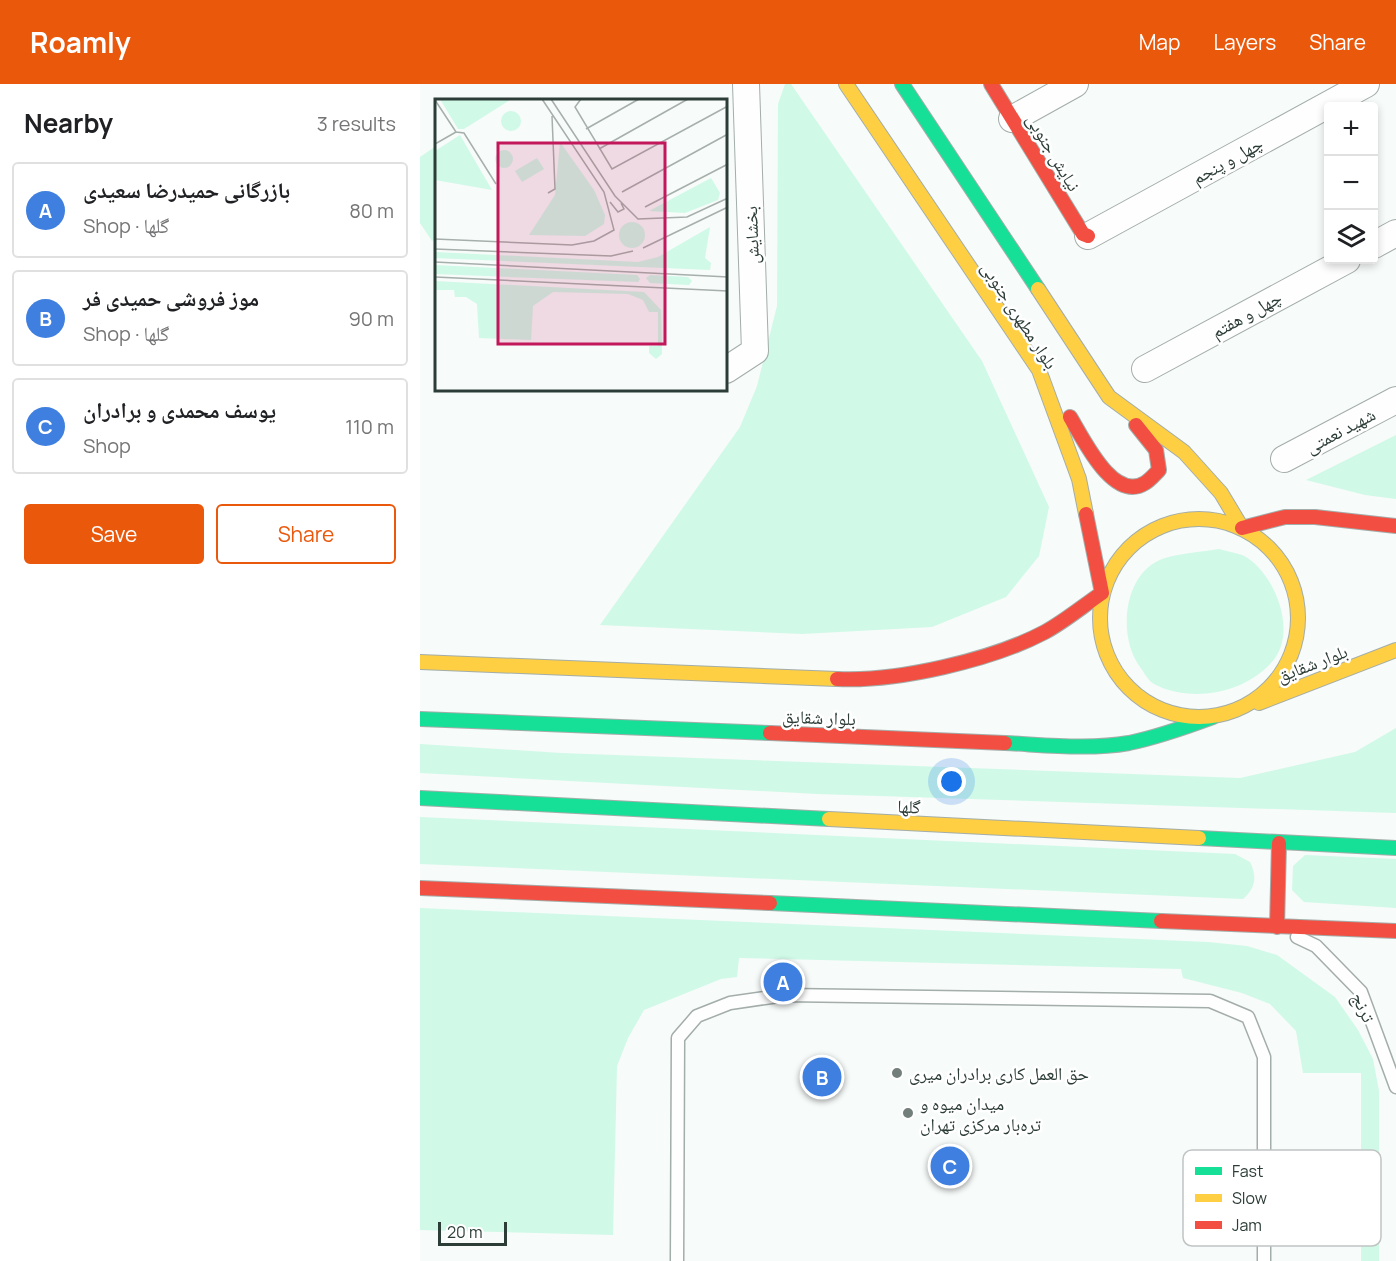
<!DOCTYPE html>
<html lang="en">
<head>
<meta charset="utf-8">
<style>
  :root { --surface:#fff; --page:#f2f2f2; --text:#202124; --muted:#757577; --line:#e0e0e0; --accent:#ea580c }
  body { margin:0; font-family:Manrope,"Noto Naskh Arabic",sans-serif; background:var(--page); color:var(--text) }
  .controls { position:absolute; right:18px; top:18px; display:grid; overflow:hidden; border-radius:6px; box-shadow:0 3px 9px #0003 }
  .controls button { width:54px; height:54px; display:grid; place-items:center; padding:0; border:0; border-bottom:2px solid var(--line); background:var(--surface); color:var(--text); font:30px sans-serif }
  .scale { position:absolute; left:18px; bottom:15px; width:69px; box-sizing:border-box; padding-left:6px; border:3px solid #2c3c36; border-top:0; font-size:16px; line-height:21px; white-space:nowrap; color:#2c3c36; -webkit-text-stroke:4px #fff; paint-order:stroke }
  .you { position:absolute; left:532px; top:698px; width:21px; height:21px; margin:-15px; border:4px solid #fff; border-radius:50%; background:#1a73e8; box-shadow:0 0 0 9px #1a73e833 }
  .badge { display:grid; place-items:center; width:39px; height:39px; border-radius:50%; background:var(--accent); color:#fff; font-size:20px; font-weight:700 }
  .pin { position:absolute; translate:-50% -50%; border:3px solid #fff; box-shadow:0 2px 6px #0006 }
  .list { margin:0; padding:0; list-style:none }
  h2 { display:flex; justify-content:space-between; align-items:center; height:78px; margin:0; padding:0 24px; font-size:26px }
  h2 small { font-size:20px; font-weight:400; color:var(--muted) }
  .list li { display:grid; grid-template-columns:39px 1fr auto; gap:18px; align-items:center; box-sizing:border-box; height:96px; margin:0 12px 12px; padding:0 12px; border:2px solid var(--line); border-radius:6px }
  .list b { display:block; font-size:22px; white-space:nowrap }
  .list p { margin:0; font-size:20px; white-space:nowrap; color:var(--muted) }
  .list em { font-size:20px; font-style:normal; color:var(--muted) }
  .actions { display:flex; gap:12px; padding:18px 24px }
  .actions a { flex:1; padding:14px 0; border:2px solid var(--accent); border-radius:6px; text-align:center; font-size:21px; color:var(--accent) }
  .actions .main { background:var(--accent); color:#fff }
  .icon { flex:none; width:33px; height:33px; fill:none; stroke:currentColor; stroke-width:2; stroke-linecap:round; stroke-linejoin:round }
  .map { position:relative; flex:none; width:976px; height:1177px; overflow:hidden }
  header { display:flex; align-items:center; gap:36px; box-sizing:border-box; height:84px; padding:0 30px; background:var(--accent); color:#fff }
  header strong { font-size:28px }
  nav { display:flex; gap:33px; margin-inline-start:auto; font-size:21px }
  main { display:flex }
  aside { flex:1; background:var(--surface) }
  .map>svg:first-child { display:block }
  .green { fill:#d0f9e8 }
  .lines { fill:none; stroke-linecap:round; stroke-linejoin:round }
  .lane-casing { stroke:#a3ada9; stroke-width:15 }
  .street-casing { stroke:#a3ada9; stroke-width:28 }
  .fast-casing { stroke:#a3ada9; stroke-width:16 }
  .slow-casing { stroke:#a3ada9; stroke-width:16 }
  .jam-casing { stroke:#a3ada9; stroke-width:16 }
  .lane { stroke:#fefefe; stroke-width:12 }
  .street { stroke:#fefefe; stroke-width:26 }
  .fast { stroke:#16e098; stroke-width:14 }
  .slow { stroke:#ffcf43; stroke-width:14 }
  .jam { stroke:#f24e42; stroke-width:14 }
  .poi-dot { fill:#737f7a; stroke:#fff; stroke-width:2 }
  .labels { text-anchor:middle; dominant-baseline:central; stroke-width:5; stroke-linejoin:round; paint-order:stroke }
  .street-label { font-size:18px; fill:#2c3c36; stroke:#fff }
  .poi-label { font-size:18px; fill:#2c3c36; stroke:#fff; text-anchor:start }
  .inset-road { fill:none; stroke:#a6afab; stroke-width:1.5 }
  .view { fill:#c2185b; fill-opacity:0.15; stroke:#c2185b; stroke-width:3 }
  .inset-edge { fill:none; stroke:#2c3c36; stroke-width:3 }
  .key { fill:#fff; stroke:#c0c4c3; stroke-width:1.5 }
  .key-label { font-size:16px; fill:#2c3c36 }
</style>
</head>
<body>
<header>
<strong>Roamly</strong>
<nav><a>Map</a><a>Layers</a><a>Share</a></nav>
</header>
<main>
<aside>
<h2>Nearby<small>3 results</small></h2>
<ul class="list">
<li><span class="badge" style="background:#3f7fe0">A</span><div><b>بازرگانی حمیدرضا سعیدی</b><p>Shop · گلها</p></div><em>80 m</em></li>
<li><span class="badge" style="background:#3f7fe0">B</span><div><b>موز فروشی حمیدی فر</b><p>Shop · گلها</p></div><em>90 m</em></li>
<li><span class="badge" style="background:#3f7fe0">C</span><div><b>یوسف محمدی و برادران</b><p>Shop</p></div><em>110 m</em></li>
</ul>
<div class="actions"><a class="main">Save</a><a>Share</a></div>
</aside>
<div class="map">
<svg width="976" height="1177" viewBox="0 0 976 1177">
  <rect width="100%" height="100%" fill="#f7fbf9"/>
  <path class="green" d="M365,0H371L562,277L629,423L619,472L586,513L512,543L382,550L180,541L320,343L337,302L357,222L358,20Z
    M16,62V154L12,157L0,139V73Z
    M976,351V415L945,411L886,396Z
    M799,465C808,468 822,469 829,475C857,495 878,551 851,579C823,610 770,619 734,600C728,597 724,588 720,583C697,552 703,487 745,474C762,469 782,468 799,465Z
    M976,644V729L397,710L0,689V660L141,669L820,694L935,668Z
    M0,733L815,770L830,778C837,792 836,804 823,815L0,780Z
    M885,771L976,775V824L884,818L872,806L873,782Z
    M0,824L788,858L827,862L857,871L915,913L938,946L953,975L959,1007V1177H941V989H883L876,947L850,920L822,909L763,894L761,885L319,874L317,893L301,895L224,926L208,954L197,982L193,1151L0,1146Z"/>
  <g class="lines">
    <g class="lane-casing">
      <path id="lane" d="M877,853L896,862L941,908L976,1003
        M257,1177L258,954L277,932L310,919L365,911L790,917L828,933L844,973V1177"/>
    </g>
    <g class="street-casing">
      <path id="street" d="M592,35L655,0
        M668,152L946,0
        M954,161L976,149
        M725,285L927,176
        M306,286L335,267L326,0
        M864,375L976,316"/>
    </g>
    <g class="fast-casing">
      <path id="fast" d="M482,0L618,205
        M0,635L350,649
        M585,659C626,661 669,666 709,659C738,653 766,643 793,633
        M0,714L409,735
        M779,754L976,764
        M350,819L741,837"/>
    </g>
    <g class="slow-casing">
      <path id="slow" d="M426,0L619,286L659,395L666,430
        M618,205L689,313L764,368L801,409L822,444
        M680 534a99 99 0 1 1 198 0a99 99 0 1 1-198 0Z
        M0,578L417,595
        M839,619L976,566
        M409,735L779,754"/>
    </g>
    <g class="jam-casing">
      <path id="jam" d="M571,0L663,150L668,152
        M650,333C663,354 693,419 725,399C730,396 735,390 739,386L736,366L716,341
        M666,430L682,509
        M822,444L865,433H895L976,442
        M417,595C477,598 572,576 625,548C645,537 663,522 682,509
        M350,649L585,659
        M0,804L350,819
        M741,837L976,847
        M857,843L859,759"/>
    </g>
    <use href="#lane" class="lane"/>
    <use href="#street" class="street"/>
    <use href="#fast" class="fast"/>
    <use href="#slow" class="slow"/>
    <use href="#jam" class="jam"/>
  </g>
  <g class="poi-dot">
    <circle cx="477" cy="989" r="6"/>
    <circle cx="488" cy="1029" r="6"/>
  </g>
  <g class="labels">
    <g class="street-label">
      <text transform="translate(634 68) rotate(59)">نیایش جنوبی</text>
      <text transform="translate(807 76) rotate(-29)">چهل و پنجم</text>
      <text transform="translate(331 151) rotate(-92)">بخشایش</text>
      <text transform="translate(826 230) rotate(-29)">چهل و هفتم</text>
      <text transform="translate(600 231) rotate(57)">بلوار مطهری جنوبی</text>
      <text transform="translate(920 346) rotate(-28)">شهید نعمتی</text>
      <text transform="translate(892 579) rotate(-21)">بلوار شقایق</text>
      <text transform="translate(399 633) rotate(2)">بلوار شقایق</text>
      <text transform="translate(489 722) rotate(3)">گلها</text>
      <text transform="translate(944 923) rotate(65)">ترنج</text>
    </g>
    <g class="poi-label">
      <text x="489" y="989">حق العمل کاری برادران میری</text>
      <text x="500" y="1019">میدان میوه و<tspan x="500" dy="21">تره‌بار مرکزی تهران</tspan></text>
    </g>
  </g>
  <g transform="translate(15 15)">
    <rect width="292" height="292" fill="#f7fbf9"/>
    <path d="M5,0H75V1L29,30H23ZM66 22a10 10 0 1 1 20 0a10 10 0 1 1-20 0ZM25,36L57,91L0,81V52ZM125,43L159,91L170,116L169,125L150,137L94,136L120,96ZM60 60a9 9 0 1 1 18 0a9 9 0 1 1-18 0ZM102,59L109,70L87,83L80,72ZM276,79L285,94L283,101L250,114L214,112ZM184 136a13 13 0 1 1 26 0a13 13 0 1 1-26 0ZM275,128L270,159L276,164L275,171L0,159V153L203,163L223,158ZM0,166L202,176L205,180L203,183L0,175ZM215,176L253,178L257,182L254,186L215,184L211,179ZM0,182L209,193L226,211L227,255L221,260L214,254V247H223V213H214L208,201L193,195L118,193L98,207L96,241L44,239L42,205L31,198H20L19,191H0Z" fill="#d0f9e8"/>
    <path class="inset-road" d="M116,0L180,97L203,120L252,118L293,99M146,0L140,8L177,70L293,7M0,1L21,33L29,34L61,85M151,30L204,0M0,45L21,33M164,50L253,0M187,93L293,35M113,94L120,90L117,17M175,103L183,113L189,110L186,104M210,108L293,65M0,140L137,146L159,142L179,131L169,93L107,0M208,149L293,108M0,150L176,157L198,152M0,163L293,178M0,178L293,192"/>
    <path class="view" d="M63,44H230V245H63Z"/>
    <rect width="292" height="292" class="inset-edge"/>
  </g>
  <rect x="763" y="1066" width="198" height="96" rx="9" class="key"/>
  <rect x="775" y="1083" width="27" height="8" fill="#16e098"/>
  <rect x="775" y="1110" width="27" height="8" fill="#ffcf43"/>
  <rect x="775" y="1137" width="27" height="8" fill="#f24e42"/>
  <g class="key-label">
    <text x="812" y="1093">Fast</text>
    <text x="812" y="1120">Slow</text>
    <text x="812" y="1147">Jam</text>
  </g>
</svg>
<div class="controls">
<button>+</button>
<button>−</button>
<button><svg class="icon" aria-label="layers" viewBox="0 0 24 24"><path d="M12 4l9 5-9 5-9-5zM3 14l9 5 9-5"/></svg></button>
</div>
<div class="scale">20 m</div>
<div class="you"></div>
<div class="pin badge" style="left:363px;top:898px;background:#3f7fe0">A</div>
<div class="pin badge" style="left:402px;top:993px;background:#3f7fe0">B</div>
<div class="pin badge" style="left:530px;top:1082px;background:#3f7fe0">C</div>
</div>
</main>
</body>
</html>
